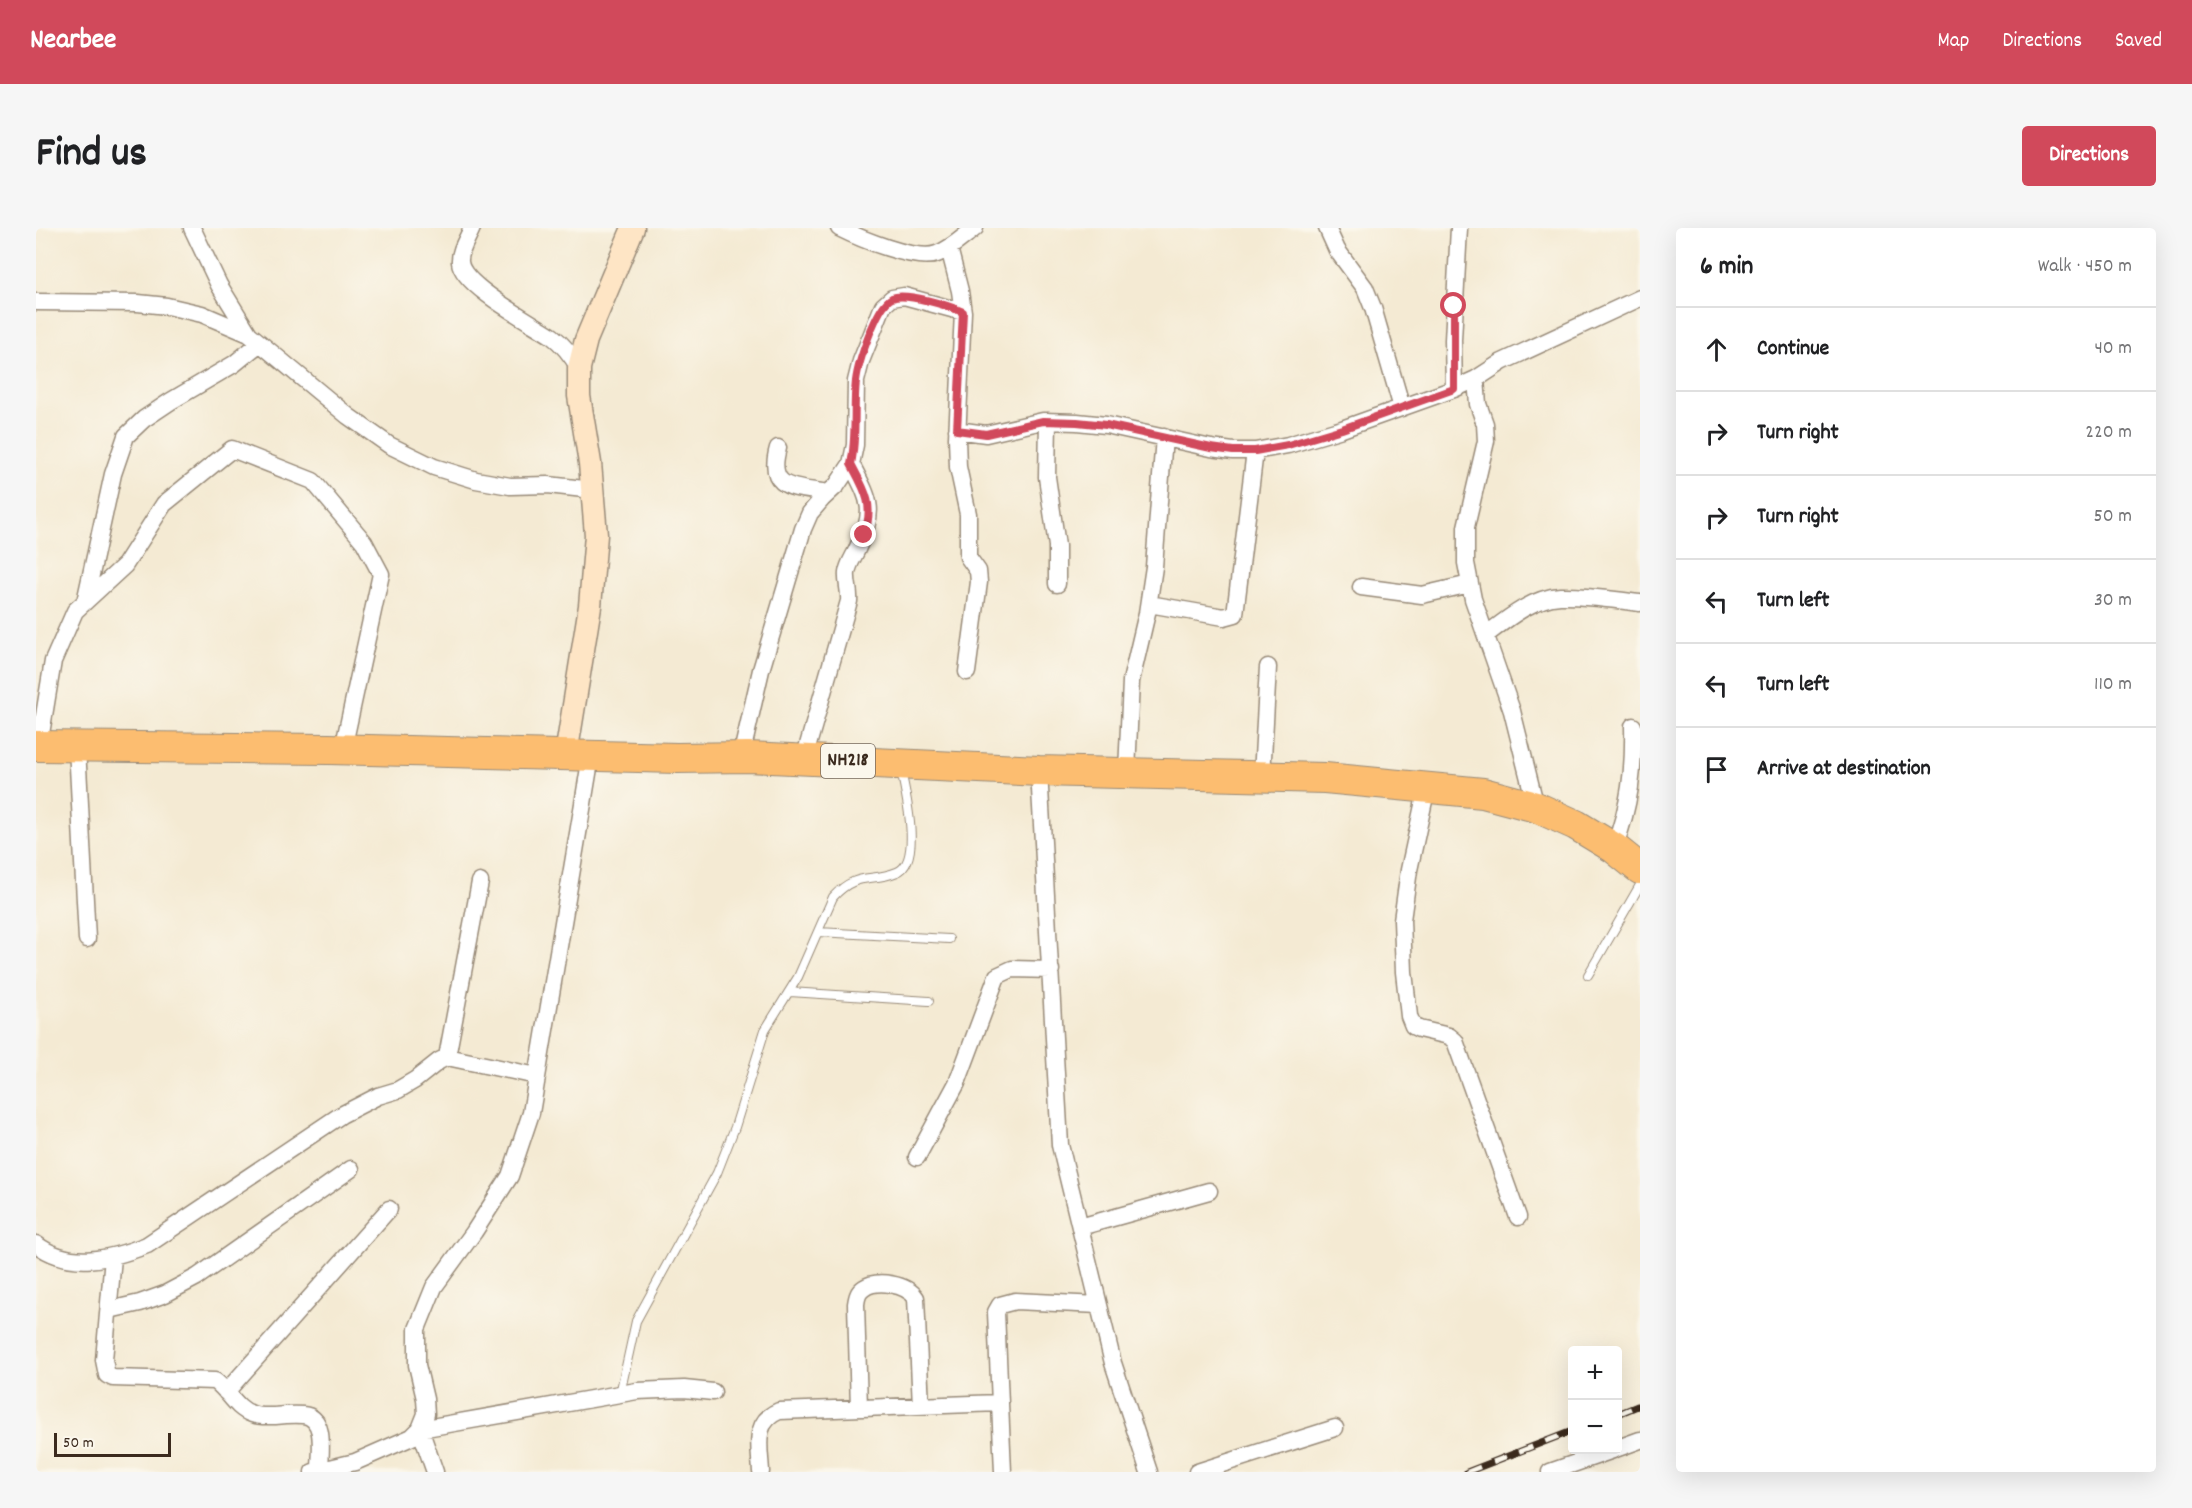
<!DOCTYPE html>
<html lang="en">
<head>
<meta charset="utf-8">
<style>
  :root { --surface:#fff; --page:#f6f6f6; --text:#202124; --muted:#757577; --line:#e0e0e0; --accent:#d1495b }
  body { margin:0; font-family:Dekko,sans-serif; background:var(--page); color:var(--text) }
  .controls { position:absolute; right:18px; bottom:18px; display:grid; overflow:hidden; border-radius:6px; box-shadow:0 6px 24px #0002 }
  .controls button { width:54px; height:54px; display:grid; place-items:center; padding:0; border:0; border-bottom:2px solid var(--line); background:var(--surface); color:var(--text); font:30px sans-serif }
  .scale { position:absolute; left:18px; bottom:15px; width:117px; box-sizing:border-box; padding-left:6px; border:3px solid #3b2a1e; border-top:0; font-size:16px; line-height:21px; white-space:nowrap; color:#3b2a1e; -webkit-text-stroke:4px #fbf7ec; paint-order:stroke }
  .stop { position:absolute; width:18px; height:18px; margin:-14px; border:4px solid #d1495b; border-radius:50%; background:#fff }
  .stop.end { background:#d1495b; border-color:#fff; box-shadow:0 2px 6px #0008 }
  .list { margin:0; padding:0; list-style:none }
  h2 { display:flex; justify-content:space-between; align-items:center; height:78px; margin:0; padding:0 24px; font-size:26px }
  h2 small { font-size:20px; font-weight:400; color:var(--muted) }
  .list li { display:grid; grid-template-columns:39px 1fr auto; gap:18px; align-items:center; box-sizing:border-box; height:84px; padding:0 24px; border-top:2px solid var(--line) }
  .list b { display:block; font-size:22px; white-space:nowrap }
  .list em { font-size:20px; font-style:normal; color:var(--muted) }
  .icon { flex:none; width:33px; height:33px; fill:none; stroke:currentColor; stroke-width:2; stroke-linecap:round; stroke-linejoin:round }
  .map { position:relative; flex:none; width:1604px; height:1244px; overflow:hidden; border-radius:6px }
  header { display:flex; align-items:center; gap:36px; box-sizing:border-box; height:84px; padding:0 30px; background:var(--accent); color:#fff }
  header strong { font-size:28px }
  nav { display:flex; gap:33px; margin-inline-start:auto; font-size:21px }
  .intro { display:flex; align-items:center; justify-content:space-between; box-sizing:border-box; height:144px; padding:0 36px }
  h1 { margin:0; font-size:42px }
  .button { padding:15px 27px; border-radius:6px; background:var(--accent); color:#fff; font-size:21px; font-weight:700 }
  main { display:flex; gap:36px; padding:0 36px }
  aside { flex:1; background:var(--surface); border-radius:6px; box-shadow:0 6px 24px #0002 }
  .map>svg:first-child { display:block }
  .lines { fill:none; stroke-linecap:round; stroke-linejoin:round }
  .lane-casing { stroke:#988a78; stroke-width:10 }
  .street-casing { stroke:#988a78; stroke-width:19 }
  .secondary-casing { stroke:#988a78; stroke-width:25 }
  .highway-casing { stroke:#988a78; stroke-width:32 }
  .lane { stroke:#fff; stroke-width:8 }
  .street { stroke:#fff; stroke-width:16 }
  .secondary { stroke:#fee5c5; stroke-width:22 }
  .highway { stroke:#fcbd6f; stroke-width:30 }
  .rail-casing { stroke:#3b2a1e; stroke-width:7 }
  .rail { stroke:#fbf7ec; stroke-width:4.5; stroke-dasharray:14; stroke-linecap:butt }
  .route { stroke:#d1495b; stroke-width:8 }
  .labels { text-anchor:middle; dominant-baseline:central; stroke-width:4.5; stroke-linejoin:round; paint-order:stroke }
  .shield { fill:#fbf7ec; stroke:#75685c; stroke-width:1.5 }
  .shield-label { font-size:20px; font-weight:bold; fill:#3b2a1e }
</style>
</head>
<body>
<header>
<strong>Nearbee</strong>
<nav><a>Map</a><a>Directions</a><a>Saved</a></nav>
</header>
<div class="intro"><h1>Find us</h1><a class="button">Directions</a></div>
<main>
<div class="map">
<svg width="1604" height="1244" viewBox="0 0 1604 1244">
  <rect width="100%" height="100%" fill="#fbf7ec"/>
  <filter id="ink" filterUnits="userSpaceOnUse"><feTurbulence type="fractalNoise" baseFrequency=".0167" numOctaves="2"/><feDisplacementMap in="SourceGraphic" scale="12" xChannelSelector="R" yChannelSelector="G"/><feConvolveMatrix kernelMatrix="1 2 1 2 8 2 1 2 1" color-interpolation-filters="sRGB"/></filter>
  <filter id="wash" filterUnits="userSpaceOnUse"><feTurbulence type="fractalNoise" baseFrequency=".008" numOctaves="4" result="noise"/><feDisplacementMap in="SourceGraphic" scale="24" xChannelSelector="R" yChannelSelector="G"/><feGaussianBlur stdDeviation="1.35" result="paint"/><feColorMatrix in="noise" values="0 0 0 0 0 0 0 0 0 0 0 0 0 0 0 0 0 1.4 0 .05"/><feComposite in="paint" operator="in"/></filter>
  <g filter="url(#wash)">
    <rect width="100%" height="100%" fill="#f4ead3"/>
  </g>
  <g filter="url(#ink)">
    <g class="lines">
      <g class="lane-casing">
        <path id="lane" d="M782,704L913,711
          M1552,747L1604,657
          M754,764L893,773
          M584,1166L600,1093L681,945L699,899L729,802L762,749L797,669C821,643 834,655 861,644C887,634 869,563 865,542"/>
      </g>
      <g class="street-casing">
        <path id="street" d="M156,0L183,57L213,106
          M436,0C432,10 423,23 424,34C426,58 497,95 516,108C528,117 536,128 543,140
          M803,0C823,10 880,34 901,26C915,21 927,9 939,0
          M1291,0L1301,22L1329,60L1337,80L1366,180
          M913,20L924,63L927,84L921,210L922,239L932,286V329L942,343L943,354L931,444
          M0,74L102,75L131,78L166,86L213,106L312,188L353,217L398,239L440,252L474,258L512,257L557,262
          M1440,151L1442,176L1449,196L1450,213L1430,299V335L1437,371L1476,483L1500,579
          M1418,161L1417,112L1423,0
          M1012,193L1011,249L1021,318V356
          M921,202L950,206L1007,193L1041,194L1070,197L1175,220L1197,223H1219
          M742,220C730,263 759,259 792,265
          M1325,359L1386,367L1434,356
          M49,374L77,246L90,208L108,191L135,173L198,136L224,115
          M1113,376L1188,389L1199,386L1219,223L1252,217L1306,201L1418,161L1440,151L1466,134L1604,70
          M1450,407C1471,391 1496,370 1524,368C1550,367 1578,372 1604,375
          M3,518L17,433L39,383L89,337L128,276L196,221L277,253L328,314L345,346L307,521
          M41,519L51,711
          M705,529L725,442L767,301L774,285L786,271L801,257L815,236L819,217L820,153L825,133L847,78L856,70L868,68L927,84
          M768,531L813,373C814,363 810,354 811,345C812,336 819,327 822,319C841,281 833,271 815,236
          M1003,543L1024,917L1077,1135L1113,1244
          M1091,544L1095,453L1111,385L1118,339L1128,209
          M1226,548L1232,439
          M1391,559L1373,642L1366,692L1368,744L1373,788L1377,798L1383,801L1413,808L1419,813L1482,989
          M1578,620C1594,577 1598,543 1597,498
          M411,829L444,654
          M881,929L921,855L961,748L976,741L1015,742
          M1044,999L1173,963
          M0,1016C34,1042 75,1031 111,1017L305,887L342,868L362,862L379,852L403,833L411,829L501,848
          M77,1029L68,1132L71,1147L77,1150L179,1153C193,1163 199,1180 216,1186C224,1189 231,1188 239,1188C248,1187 258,1186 267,1187C291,1189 284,1225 284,1242
          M73,1082L104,1075L129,1066L161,1049L315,941
          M190,1164L353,981
          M823,1180L820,1076C821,1069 822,1064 828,1060C841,1051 871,1056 880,1070L885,1178
          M1582,1220L1604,1212
          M277,1244L319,1234L376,1209L384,1201L390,1186L389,1171L381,1137V1101L398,1059L438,1004L474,948L495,885L555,528
          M399,1244L384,1201L601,1163L648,1161L677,1164
          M725,1244C724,1220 716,1194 743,1183L964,1175
          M967,1244L960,1084L964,1077L979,1073L1063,1077
          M1161,1244L1299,1200
          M1514,1244L1577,1222"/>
      </g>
      <g class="secondary-casing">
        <path id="secondary" d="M530,527L554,378L560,307L554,235L543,168V140L550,112L597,0"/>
      </g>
      <g class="highway-casing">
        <path id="highway" d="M0,518L293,521L641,530L712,529L1003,543L1289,550L1447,565L1500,579L1540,597L1578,620L1604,641"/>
      </g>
      <use href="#lane" class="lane"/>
      <use href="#street" class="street"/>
      <use href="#secondary" class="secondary"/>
      <use href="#highway" class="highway"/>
      <g class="rail-casing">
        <path id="rail" d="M1582,1186L1604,1177
          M1431,1244L1536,1203"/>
      </g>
      <use href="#rail" class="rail"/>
    </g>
  </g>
  <g class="lines" filter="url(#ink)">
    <path class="route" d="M828,307C839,277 829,262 815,236C821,208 817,181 820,153C822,136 840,78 856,70C870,64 913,78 927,84L921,202L950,206L1007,193L1041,194L1070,197L1175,220L1197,223H1219L1252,217L1306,201L1418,161V78"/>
  </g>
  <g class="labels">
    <rect class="shield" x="785" y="516" width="54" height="34" rx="4.5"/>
    <g class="shield-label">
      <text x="812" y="533">NH218</text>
    </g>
  </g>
</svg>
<div class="controls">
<button>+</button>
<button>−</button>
</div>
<div class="scale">50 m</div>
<div class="stop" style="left:1418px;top:78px"></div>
<div class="stop end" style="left:828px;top:307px"></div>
</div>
<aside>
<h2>6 min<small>Walk · 450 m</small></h2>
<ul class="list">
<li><svg class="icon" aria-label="ahead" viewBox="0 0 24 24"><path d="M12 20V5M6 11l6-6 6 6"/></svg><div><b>Continue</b></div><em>40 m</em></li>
<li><svg class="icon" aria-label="right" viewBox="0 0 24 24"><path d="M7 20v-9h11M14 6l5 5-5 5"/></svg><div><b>Turn right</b></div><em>220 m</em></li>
<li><svg class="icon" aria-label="right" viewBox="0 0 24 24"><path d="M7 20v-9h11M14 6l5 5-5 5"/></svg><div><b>Turn right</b></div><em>50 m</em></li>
<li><svg class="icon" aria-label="left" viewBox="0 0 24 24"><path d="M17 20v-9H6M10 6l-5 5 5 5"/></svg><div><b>Turn left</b></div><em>30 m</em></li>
<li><svg class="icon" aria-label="left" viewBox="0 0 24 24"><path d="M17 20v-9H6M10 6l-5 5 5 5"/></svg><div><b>Turn left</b></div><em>110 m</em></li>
<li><svg class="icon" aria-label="arrive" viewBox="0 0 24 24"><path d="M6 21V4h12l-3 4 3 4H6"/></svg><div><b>Arrive at destination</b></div></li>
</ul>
</aside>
</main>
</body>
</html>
